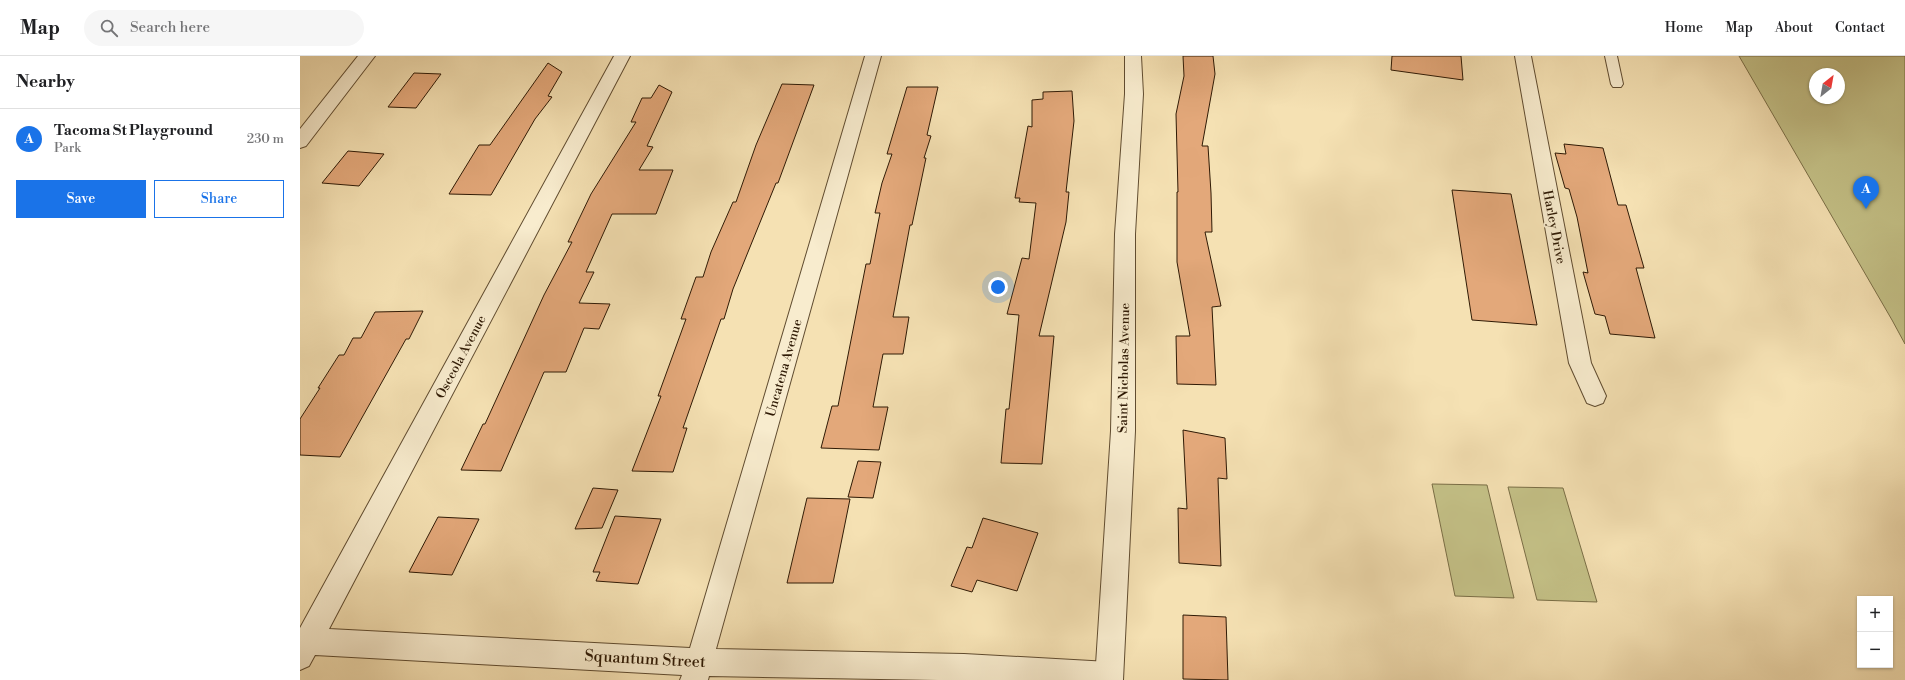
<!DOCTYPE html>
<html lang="en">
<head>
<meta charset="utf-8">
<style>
  :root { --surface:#fff; --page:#f6f6f6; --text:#202124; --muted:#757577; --line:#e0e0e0; --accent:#1a73e8 }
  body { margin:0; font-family:"Libre Bodoni",serif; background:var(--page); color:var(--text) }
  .controls { position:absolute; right:12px; bottom:12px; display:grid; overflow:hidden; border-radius:0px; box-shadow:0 1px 3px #0004 }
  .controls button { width:36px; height:36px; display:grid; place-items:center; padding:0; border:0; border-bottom:1px solid var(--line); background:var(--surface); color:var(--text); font:20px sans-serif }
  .compass { position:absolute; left:1509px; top:12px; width:36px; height:36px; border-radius:50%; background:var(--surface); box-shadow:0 1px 3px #0004; rotate:31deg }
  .you { position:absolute; left:698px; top:231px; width:14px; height:14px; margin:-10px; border:3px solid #fff; border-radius:50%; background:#1a73e8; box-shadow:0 0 0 6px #1a73e833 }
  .badge { display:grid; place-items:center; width:26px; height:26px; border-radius:50%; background:var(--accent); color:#fff; font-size:13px; font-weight:700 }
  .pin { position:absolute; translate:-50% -33px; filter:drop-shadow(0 1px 2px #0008) }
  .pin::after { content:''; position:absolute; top:21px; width:14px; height:12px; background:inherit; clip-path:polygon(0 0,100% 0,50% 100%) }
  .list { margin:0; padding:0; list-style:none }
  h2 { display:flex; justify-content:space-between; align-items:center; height:52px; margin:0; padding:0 16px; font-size:17px }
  h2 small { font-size:13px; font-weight:400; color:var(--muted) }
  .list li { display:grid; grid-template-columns:26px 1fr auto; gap:12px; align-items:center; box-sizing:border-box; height:60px; padding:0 16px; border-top:1px solid var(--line) }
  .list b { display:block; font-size:15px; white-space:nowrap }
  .list p { margin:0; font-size:13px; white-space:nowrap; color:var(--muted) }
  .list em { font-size:13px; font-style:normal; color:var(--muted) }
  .actions { display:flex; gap:8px; padding:12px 16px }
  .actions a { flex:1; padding:9px 0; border:1px solid var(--accent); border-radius:0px; text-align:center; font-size:14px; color:var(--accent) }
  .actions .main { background:var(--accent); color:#fff }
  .icon { flex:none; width:22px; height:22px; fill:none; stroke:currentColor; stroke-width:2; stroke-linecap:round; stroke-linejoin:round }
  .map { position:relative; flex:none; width:1605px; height:624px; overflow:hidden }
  header { display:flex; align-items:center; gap:24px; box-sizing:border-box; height:56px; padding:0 20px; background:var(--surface); border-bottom:1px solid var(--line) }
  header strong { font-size:19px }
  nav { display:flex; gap:22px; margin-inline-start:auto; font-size:14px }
  .search { width:280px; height:36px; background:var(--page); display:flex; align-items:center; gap:10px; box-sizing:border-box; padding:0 14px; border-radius:22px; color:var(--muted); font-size:15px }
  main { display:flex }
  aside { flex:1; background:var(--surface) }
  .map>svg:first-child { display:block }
  .green { fill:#c4c187; stroke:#7a6e46; fill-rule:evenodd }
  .building { fill:#e3a87a; stroke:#2f1a05 }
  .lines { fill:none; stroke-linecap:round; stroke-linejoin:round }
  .service-casing { stroke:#604c30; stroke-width:2 }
  .minor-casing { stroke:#604c30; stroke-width:2 }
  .tertiary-casing { stroke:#604c30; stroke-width:2 }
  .service { fill:#f8ecce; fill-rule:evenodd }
  .minor { fill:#f8ecce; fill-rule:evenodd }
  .tertiary { fill:#f8ecce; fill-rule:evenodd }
  .labels { text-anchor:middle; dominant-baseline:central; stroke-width:4; stroke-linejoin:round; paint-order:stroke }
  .street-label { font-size:13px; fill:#2f1a05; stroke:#f8ecce }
  .near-street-label { font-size:16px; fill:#2f1a05; stroke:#f8ecce }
</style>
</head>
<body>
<header>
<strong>Map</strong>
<div class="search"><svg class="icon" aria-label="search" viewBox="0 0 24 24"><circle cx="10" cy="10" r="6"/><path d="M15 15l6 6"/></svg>Search here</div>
<nav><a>Home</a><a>Map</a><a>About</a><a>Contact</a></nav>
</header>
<main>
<aside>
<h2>Nearby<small></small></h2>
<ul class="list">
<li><span class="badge">A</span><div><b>Tacoma St Playground</b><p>Park</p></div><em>230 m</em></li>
</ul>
<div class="actions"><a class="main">Save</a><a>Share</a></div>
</aside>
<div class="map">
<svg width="1605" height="624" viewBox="0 0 1605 624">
  <rect width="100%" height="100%" fill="#f5e1b3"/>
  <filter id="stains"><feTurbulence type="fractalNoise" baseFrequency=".005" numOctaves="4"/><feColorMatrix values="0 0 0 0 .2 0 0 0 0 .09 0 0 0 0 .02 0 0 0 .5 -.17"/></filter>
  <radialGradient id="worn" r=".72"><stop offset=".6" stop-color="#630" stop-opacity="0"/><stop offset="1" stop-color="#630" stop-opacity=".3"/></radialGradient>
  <path class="green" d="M1439,0H1605V288L1592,264ZM1515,18H1539V42H1515Z
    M1132,428L1187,429L1214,542L1155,540Z
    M1208,431L1263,432L1297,546L1237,544Z"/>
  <path class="building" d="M883,0H913L915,18L902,90H908L911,137L912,176H905L921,250L912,251L916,329L877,328L876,280H890L877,206V136H878L876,58L884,20Z
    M1092,0H1161L1163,24L1091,14Z
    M248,7L262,16L248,40L252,41L235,63L191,139L149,138L179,89H190Z
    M114,17L141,18L116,52L88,51Z
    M482,28L514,29L478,127H476L433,233L424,263H421L383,372H387L373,416L332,415L361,340H358L386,263H381L396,221H403L411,196L433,146H436L456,89Z
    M359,29L372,36L347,90L353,91L339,114H373L356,158H312L286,216H294L279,247L310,248L299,273L284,272L266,316H244L201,415L161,414L183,368H185L244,239L272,186H268L291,138L336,66H331L342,42H351Z
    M607,31H638L627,79L631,80L624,102H626L612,169H610L593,261H609L603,298H583L573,351H588L579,394L521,392L532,350H538L566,208H570L580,157H575L582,127L592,98H587Z
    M772,35L774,65L766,136H769L766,166L739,280H754L742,408L701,407L706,353H709L719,259L707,258L722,202L729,203L736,147L719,146L720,142H715L728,70L732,71V44L743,43V36Z
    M1264,88L1303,92L1318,149H1326L1344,212H1336L1355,282L1310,278L1305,260L1295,258L1283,216L1288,217L1277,161L1269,133L1265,132L1255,97L1266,98Z
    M48,95L84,98L59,130L22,127Z
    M1152,134L1211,138L1237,269L1172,264Z
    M123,255L109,283H106L40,401L0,399V363L20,332H18L39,299H44L53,282H61L75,256Z
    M883,374L925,382L927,423L918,422L921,510L879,507L878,452L887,453Z
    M558,405L581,406L573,442L548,441Z
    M293,432L318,434L302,472L275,473Z
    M507,442L550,443L533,527H487Z
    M315,460L361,463L338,528L296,525L300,516H293Z
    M138,461L179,463L152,519L109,516Z
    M683,462L738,477L717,535L677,524L672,536L651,530L667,491L672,492Z
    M883,559L926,561L928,624L883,623Z"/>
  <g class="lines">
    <g class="service-casing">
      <path id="service" d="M1305,0H1317L1323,28L1321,31H1313L1311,28Z"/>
    </g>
    <g class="minor-casing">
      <path id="minor" d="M58,0H75L6,90L0,92V73Z
        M314,0H330L29,573L390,592L565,0H581L416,593L664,598L809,606L819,610L823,620L821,624H638L409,620L408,624H380L382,619L15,599L9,610L0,614V572Z
        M1215,0H1231L1291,307L1306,340L1303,347L1295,350L1287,347L1269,307Z"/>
    </g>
    <g class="tertiary-casing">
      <path id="tertiary" d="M825,0H841L843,38L835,178V375L823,624H795L811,375L815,178L825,38Z"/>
    </g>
    <use href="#service" class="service"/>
    <use href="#minor" class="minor"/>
    <use href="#tertiary" class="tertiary"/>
  </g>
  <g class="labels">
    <g class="street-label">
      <text transform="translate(1254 171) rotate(79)">Harley Drive</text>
      <text transform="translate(161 301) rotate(-62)">Osceola Avenue</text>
      <text transform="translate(484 312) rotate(-74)">Uncatena Avenue</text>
      <text transform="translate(824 312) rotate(-89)">Saint Nicholas Avenue</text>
    </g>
    <g class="near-street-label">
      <text transform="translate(345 603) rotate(3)">Squantum Street</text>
    </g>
  </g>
  <rect width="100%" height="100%" filter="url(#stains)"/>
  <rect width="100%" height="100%" fill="url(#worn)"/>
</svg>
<div class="controls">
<button>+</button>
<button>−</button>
</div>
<svg class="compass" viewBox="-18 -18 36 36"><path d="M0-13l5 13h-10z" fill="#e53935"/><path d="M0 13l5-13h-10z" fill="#757577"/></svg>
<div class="you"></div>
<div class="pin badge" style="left:1566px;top:153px">A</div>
</div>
</main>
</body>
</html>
